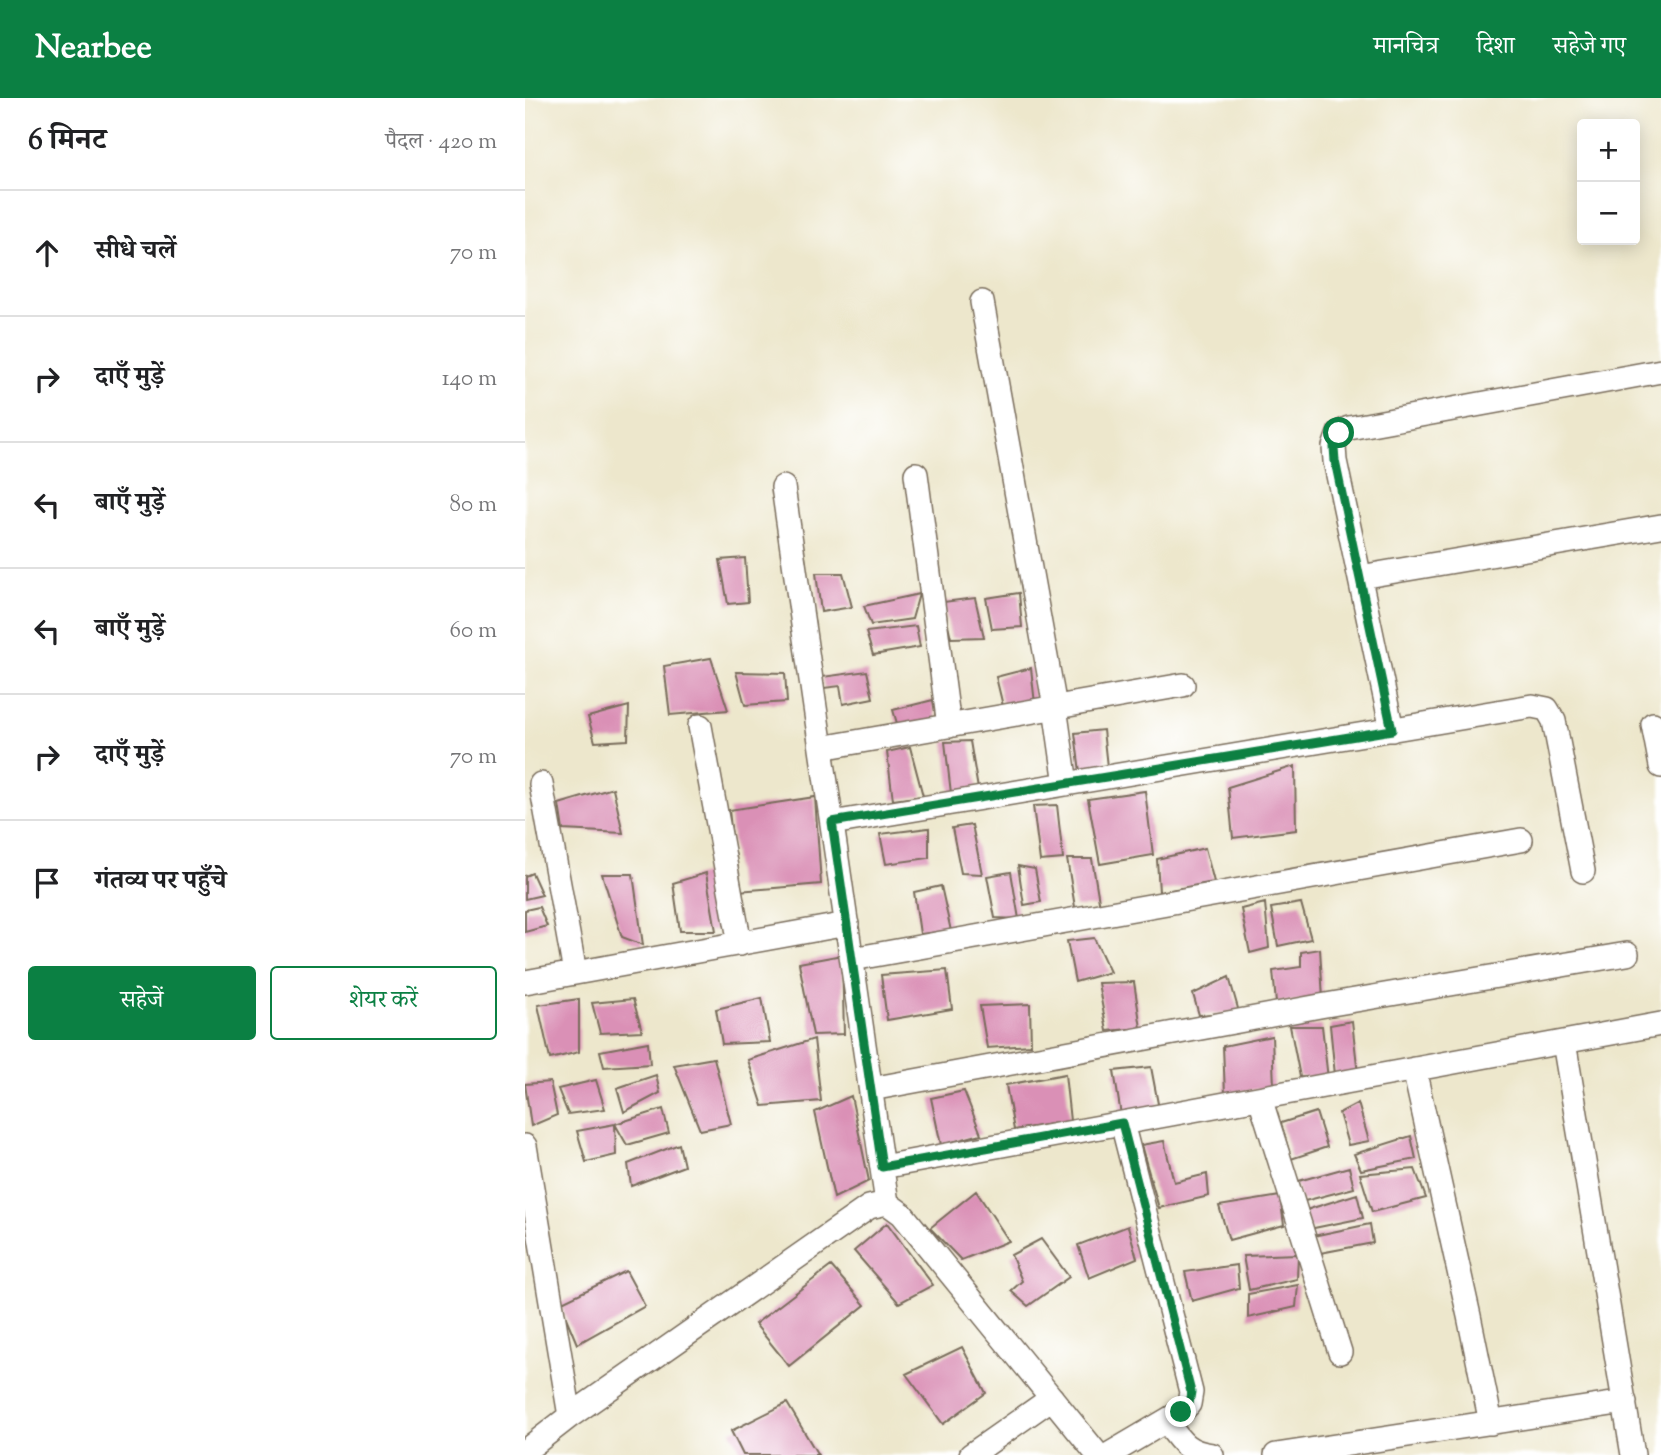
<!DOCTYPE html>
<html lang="hi">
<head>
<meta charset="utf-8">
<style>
  :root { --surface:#fff; --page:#f6f6f6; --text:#202124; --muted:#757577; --line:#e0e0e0; --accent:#0b8043 }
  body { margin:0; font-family:"Sorts Mill Goudy","Noto Serif Devanagari",serif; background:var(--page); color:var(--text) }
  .controls { position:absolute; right:21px; top:21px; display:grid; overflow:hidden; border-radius:7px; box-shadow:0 4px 18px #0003 }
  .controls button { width:63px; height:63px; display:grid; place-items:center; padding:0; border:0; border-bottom:2px solid var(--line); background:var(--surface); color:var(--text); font:35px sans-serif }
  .stop { position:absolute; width:21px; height:21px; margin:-16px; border:5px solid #0b8043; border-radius:50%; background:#fff }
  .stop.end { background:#0b8043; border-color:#fff; box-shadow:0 2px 7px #0008 }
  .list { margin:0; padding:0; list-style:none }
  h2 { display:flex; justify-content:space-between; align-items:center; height:91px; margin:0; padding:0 28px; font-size:30px }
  h2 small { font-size:23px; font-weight:400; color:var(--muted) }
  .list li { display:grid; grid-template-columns:46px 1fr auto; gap:21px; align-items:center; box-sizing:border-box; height:126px; padding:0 28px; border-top:2px solid var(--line) }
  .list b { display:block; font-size:26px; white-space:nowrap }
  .list em { font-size:23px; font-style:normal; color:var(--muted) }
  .actions { display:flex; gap:14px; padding:21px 28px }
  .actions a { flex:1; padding:16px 0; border:2px solid var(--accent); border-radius:7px; text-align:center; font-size:24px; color:var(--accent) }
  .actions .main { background:var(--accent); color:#fff }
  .icon { flex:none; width:38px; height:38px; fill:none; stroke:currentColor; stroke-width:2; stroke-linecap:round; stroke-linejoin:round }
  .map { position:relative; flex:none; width:1136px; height:1357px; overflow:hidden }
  header { display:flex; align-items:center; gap:42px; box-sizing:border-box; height:98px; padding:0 35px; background:var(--accent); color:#fff }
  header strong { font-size:33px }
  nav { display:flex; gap:38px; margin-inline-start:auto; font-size:24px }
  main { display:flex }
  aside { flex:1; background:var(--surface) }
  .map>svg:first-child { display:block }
  .building { fill:#da90b6 }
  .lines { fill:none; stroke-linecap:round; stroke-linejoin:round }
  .minor-casing { stroke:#796c5b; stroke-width:26 }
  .minor { stroke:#fff; stroke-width:23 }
  .route { stroke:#0b8043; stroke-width:9 }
</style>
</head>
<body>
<header>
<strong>Nearbee</strong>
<nav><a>मानचित्र</a><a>दिशा</a><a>सहेजे गए</a></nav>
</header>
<main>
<aside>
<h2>6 मिनट<small>पैदल · 420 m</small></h2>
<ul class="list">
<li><svg class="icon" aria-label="ahead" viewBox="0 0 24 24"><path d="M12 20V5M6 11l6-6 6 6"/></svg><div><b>सीधे चलें</b></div><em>70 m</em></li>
<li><svg class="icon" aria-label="right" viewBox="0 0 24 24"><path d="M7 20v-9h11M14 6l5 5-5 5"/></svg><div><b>दाएँ मुड़ें</b></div><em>140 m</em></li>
<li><svg class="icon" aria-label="left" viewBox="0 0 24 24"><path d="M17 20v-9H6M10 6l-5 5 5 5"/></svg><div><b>बाएँ मुड़ें</b></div><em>80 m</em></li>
<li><svg class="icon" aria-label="left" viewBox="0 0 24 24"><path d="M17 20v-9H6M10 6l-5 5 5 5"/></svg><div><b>बाएँ मुड़ें</b></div><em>60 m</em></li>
<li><svg class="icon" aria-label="right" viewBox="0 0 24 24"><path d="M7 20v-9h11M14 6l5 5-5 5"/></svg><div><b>दाएँ मुड़ें</b></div><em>70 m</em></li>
<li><svg class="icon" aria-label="arrive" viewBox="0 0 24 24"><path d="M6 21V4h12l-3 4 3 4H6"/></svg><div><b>गंतव्य पर पहुँचे</b></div></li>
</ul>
<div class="actions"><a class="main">सहेजें</a><a>शेयर करें</a></div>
</aside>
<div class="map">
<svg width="1136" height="1357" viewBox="0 0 1136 1357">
  <rect width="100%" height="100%" fill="#fff"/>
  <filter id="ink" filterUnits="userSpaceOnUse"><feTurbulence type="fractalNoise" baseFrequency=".0143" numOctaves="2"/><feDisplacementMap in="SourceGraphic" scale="14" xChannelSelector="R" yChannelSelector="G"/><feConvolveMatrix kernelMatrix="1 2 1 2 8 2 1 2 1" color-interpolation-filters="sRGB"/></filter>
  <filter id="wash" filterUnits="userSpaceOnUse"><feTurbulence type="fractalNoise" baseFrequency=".00686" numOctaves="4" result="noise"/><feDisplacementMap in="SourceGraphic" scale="28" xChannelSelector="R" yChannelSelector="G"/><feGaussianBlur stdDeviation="1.57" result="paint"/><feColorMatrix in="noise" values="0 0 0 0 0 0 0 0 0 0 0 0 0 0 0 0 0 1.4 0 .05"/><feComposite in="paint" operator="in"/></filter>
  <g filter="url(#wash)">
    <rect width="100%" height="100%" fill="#ede7cc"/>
    <g id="blocks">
      <path class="building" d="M220,460L223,504L203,506L195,462Z
        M291,475H318L327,509L296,514Z
        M494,495L497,529L467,531L461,500Z
        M394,496L387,521L346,527L339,508Z
        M450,500L459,539L426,540L418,504Z
        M391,528L395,549L348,557L341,534Z
        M186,560L203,612L145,617L139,568Z
        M506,570L510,606L479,612L471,579Z
        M342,573L348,600L318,606L315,588L299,590L297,579Z
        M211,574L260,575L262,604L220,607Z
        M408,602L412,626L374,632L368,612Z
        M104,608L103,642L70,644L63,619Z
        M578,632L582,669L555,674L550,635Z
        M445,643L453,691L426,695L420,644Z
        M385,649L398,698L368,702L362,654Z
        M770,668L771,732L708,740L703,689Z
        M88,690L98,735L38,732L34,706Z
        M620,693L628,757L575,766L563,701Z
        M290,699L296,786L213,793L204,712Z
        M532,707L538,761L515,763L508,708Z
        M447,727L457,776L436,775L427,730Z
        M404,730V760L361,766L355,736Z
        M680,750L689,784L634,794L632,761Z
        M542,761H567L575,809H550Z
        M493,768L510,771L516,804L499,807Z
        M486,774L494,821L470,820L462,778Z
        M7,775L17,797L0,801V778Z
        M181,775L191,833H155L148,785Z
        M77,776H108L118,847L97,839Z
        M416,788L426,833L395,836L389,794Z
        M740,805L744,850L725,855L716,811Z
        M776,805L786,841L753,848L746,810Z
        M14,809L22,828L0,834V812Z
        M569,840L585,874L550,884L542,843Z
        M795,851L798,901L751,905L748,873L776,869V854Z
        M317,857L319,936L288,937L274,865Z
        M422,872L427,911L362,922L356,877Z
        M704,879L714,914L674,917L668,896Z
        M609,884L616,930L582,933L573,885Z
        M237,900L245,944L197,946L191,911Z
        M54,901V954L25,961L13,907Z
        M108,901L117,933L75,935L67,905Z
        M505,906L506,947L462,950L455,908Z
        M827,923L833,976L810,977L805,927Z
        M765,928H797L803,981L775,979Z
        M747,938L749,989L700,996L698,948Z
        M289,941L296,1003L238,1008L223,962Z
        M123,944L125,966L79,969L75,953Z
        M189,960L206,1026L175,1032L149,967Z
        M626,969L634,1011L596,1017L589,973Z
        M540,976L545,1023L489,1032L481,987Z
        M131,977L135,995L99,1014L92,990Z
        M71,982L80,1011L43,1016L33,991Z
        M25,984L32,1017L6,1028L0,986Z
        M439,993L456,1036L416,1047L406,1000Z
        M326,998L344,1083L309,1100L290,1014Z
        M833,1005L844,1043L823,1047L814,1015Z
        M138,1011L144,1035L102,1047L90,1026L91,1057L61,1064L52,1033L90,1026Z
        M791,1014L802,1049L766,1061L756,1025Z
        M886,1038L891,1061L836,1072L829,1056Z
        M639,1043L649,1084L682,1076L684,1098L634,1110L616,1047Z
        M154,1046L159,1068L106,1088L103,1066Z
        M824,1069L829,1090L776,1104L770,1084Z
        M890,1071L901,1100L847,1114L835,1076Z
        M451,1093L484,1143L436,1162L405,1130Z
        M832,1096L838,1120L784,1131L778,1113Z
        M755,1098L759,1127L704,1142L694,1108Z
        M362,1125L408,1187L374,1205L329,1153Z
        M845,1126L848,1145L795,1155L788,1138Z
        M603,1128L612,1160L564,1180L553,1147Z
        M516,1141L544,1179L503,1208L486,1193L497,1183L486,1157Z
        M773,1156L772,1181L724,1192L718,1158Z
        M712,1167L714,1190L667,1203L660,1174Z
        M306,1168L340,1207L264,1268L230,1226Z
        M101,1173L120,1208L52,1246L35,1205Z
        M773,1187L771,1209L723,1220V1196Z
        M437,1249L461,1295L418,1326L381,1276Z
        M262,1305L293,1357H218L206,1333Z"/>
    </g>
  </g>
  <g filter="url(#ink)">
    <use href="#blocks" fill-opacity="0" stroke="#796c5b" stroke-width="2"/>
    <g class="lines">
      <g class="minor-casing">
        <path id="minor" d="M457,204L530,609L541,686
          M391,376L424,628
          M258,389L362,1105
          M835,479L1136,428
          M1128,626L1136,668
          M175,628L215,846
          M867,632L810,363L809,349L814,335L824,330L1136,273
          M296,650L658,587
          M16,686L50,875
          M307,725L1007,608L1022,611L1029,623L1058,773
          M327,861L996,742
          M0,884L322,826
          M1039,944L1108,1357
          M889,971L944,1218L966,1325
          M346,991L795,908L1102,856
          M735,1000L815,1254
          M0,1048L45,1318
          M357,1069L1136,926
          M641,1323C655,1343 661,1354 687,1357
          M0,1353L45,1318L344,1109L362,1105L377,1116L573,1357
          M446,1357L527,1300
          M583,1357L656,1314L664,1306L666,1294L597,1025
          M751,1357L1100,1304"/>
      </g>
      <use href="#minor" class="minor"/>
    </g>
  </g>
  <g class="lines" filter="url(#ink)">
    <path class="route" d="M656,1314L664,1306L666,1294L597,1025L357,1069L307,724L867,632L810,363L809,349L814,335"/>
  </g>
</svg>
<div class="controls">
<button>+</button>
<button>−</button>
</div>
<div class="stop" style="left:814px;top:335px"></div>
<div class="stop end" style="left:656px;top:1314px"></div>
</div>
</main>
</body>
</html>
